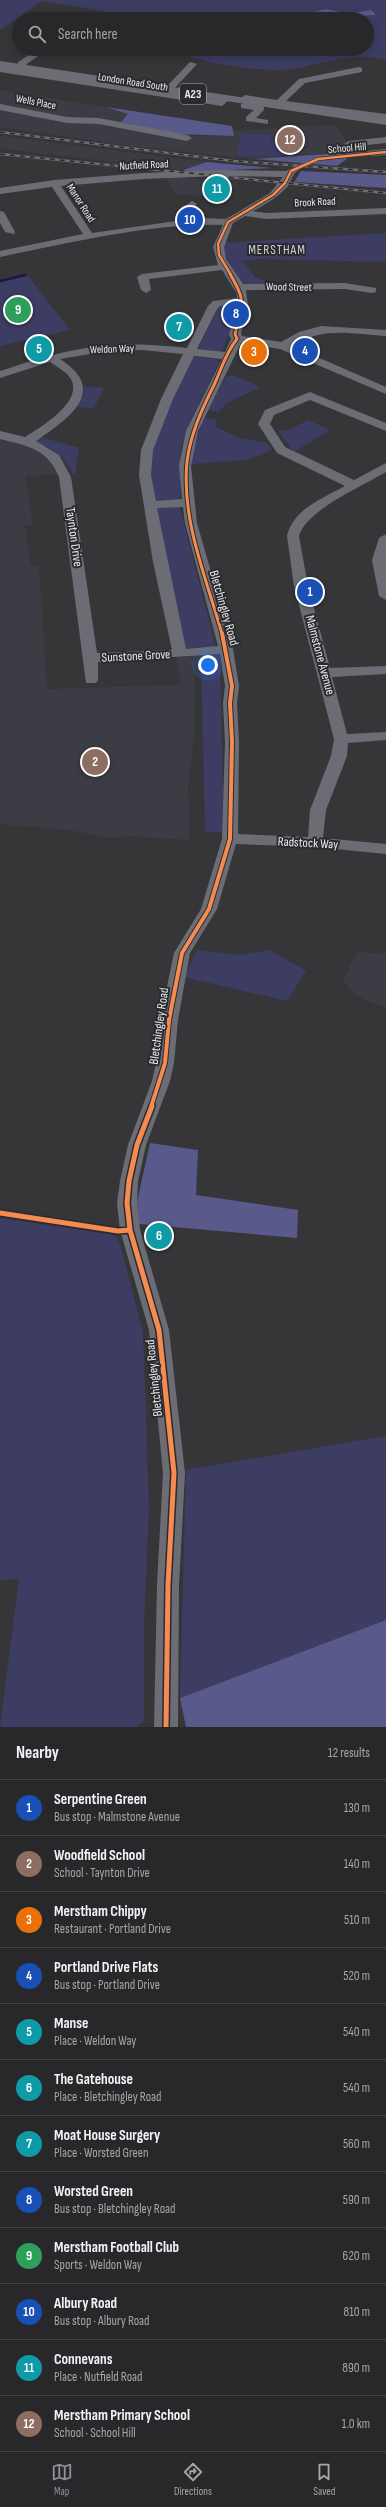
<!DOCTYPE html>
<html lang="en">
<head>
<meta charset="utf-8">
<style>
  :root { --surface:#28282a; --page:#303032; --text:#f1f3f6; --muted:#a5a6a8; --line:#444447; --accent:#8c9099 }
  body { margin:0; font-family:"Sofia Sans Condensed",sans-serif; background:var(--page); color:var(--text) }
  .you { position:absolute; left:208px; top:665px; width:14px; height:14px; margin:-10px; border:3px solid #fff; border-radius:50%; background:#1a73e8; box-shadow:0 0 0 6px #1a73e833 }
  .badge { display:grid; place-items:center; width:26px; height:26px; border-radius:50%; background:var(--accent); color:#fff; font-size:13px; font-weight:700 }
  .pin { position:absolute; translate:-50% -50%; border:2px solid #fff; box-shadow:0 1px 4px #0006 }
  .list { margin:0; padding:0; list-style:none }
  h2 { display:flex; justify-content:space-between; align-items:center; height:52px; margin:0; padding:0 16px; font-size:17px }
  h2 small { font-size:13px; font-weight:400; color:var(--muted) }
  .list li { display:grid; grid-template-columns:26px 1fr auto; gap:12px; align-items:center; box-sizing:border-box; height:56px; padding:0 16px; border-top:1px solid var(--line) }
  .list b { display:block; font-size:15px; white-space:nowrap }
  .list p { margin:0; font-size:13px; white-space:nowrap; color:var(--muted) }
  .list em { font-size:13px; font-style:normal; color:var(--muted) }
  .icon { flex:none; width:22px; height:22px; fill:none; stroke:currentColor; stroke-width:2; stroke-linecap:round; stroke-linejoin:round }
  .map { position:relative; flex:none; width:386px; height:1727px; overflow:hidden }
  .search { position:absolute; background:var(--surface); box-shadow:0 2px 10px #0003; left:12px; right:12px; top:12px; height:44px; display:flex; align-items:center; gap:10px; box-sizing:border-box; padding:0 14px; border-radius:22px; color:var(--muted); font-size:15px }
  .sheet { height:724px; background:var(--surface) }
  nav { display:flex; justify-content:space-around; align-items:center; box-sizing:border-box; height:56px; border-top:1px solid var(--line); background:var(--surface); font-size:11px; color:var(--muted) }
  nav a { display:grid; justify-items:center; gap:2px }
  nav .on { color:var(--accent) }
  .map>svg:first-child { display:block }
  .built { fill:#3c3c45 }
  .green { fill:#3d3c63 }
  .forest { fill:#59598c }
  .lines { fill:none; stroke-linecap:round; stroke-linejoin:round }
  .stream { stroke:#1d1545; stroke-width:2.5 }
  .minor { fill:#6c6c75; fill-rule:evenodd }
  .major { fill:#6d6d76; fill-rule:evenodd }
  .rail-casing { stroke:#6e6e74; stroke-width:2.5 }
  .rail { stroke:#2b2b2f; stroke-width:1.5; stroke-dasharray:5; stroke-linecap:butt }
  .cycleway-far3-casing { stroke:#2b2b2f; stroke-width:4 }
  .cycleway-far2-casing { stroke:#2b2b2f; stroke-width:5 }
  .cycleway-far1-casing { stroke:#2b2b2f; stroke-width:6 }
  .cycleway-casing { stroke:#2b2b2f; stroke-width:8 }
  .cycleway-far3 { stroke:#f68b52; stroke-width:2.5 }
  .cycleway-far2 { stroke:#f68b52; stroke-width:3 }
  .cycleway-far1 { stroke:#f68b52; stroke-width:4 }
  .cycleway { stroke:#f68b52; stroke-width:5 }
  .labels { text-anchor:middle; dominant-baseline:central; stroke-width:4; stroke-linejoin:round; paint-order:stroke }
  .far-street-label { font-size:11px; fill:#eaeaed; stroke:#2b2b2f }
  .shield { fill:#2b2b2f; stroke:#b1b1b4; stroke-width:1 }
  .shield-label { font-size:12px; font-weight:bold; fill:#eaeaed }
  .far-quarter-label { font-size:13px; letter-spacing:1px; fill:#d2d2d7; stroke:#2b2b2f }
  .street-label { font-size:13px; fill:#eaeaed; stroke:#2b2b2f }
</style>
</head>
<body>
<div class="map">
<svg width="386" height="1727" viewBox="0 0 386 1727">
  <rect width="100%" height="100%" fill="#363638"/>
  <path class="built" d="M0,90L106,107L129,114L122,121L195,136H233V131L334,125L354,151L253,159L139,147L0,127Z
    M0,136L207,162L183,170L3,149L0,147Z
    M178,177L239,184L221,197L175,194L166,178Z
    M0,438L14,439L46,454L59,474L25,476L33,525H25L31,566H39L47,689L181,685L176,657L194,656V737L188,786L190,840L130,836L111,838L70,830L0,824Z
    M357,952L386,954V1008L356,996L343,981Z"/>
  <path class="green" d="M0,0H386V60C349,49 314,69 278,70C251,70 196,63 174,49H367V19H149L42,1L0,30Z
    M269,133L271,140H277L281,146L290,148L294,155L237,156L241,134Z
    M386,233V262L260,259L242,261L255,277L274,285L241,283L223,253V243Z
    M28,276L70,330L0,346V282Z
    M223,304L236,305L230,333L221,352L198,349L218,307Z
    M196,357L215,359L219,362L189,424L181,447L180,497L176,501H152L150,449L191,358Z
    M227,376H234L260,387L227,403L218,412L207,410Z
    M83,386L104,388L94,408L76,407L84,395Z
    M203,417L217,420L216,427L241,439L266,442L272,450L247,460L189,464Z
    M308,420L330,430L294,452L278,430L287,431Z
    M41,437L79,448L75,474H73C63,455 53,449 34,441Z
    M176,506L180,508L216,648L188,650L183,648L154,510L157,507Z
    M220,652L224,832H205L201,654Z
    M197,950L241,955L270,950L306,971L287,1001L184,977Z
    M0,1218L114,1235L120,1243L143,1332L149,1508L144,1622V1720L138,1727H0L19,1579L0,1580Z
    M386,1436V1620L180,1698L186,1470Z"/>
  <path class="forest" d="M326,9L349,14L371,10L376,15L325,18L313,17L309,13Z
    M106,107L232,126L234,136L175,134L121,122L128,114Z
    M381,150L348,158L337,166L253,159Z
    M207,162L272,168L190,172L183,170Z
    M301,171L386,175V188L294,182Z
    M150,1143L198,1150L196,1195L298,1210L297,1238L139,1224L137,1202Z
    M386,1620V1727H186L180,1698Z"/>
  <g class="lines">
    <path class="stream" d="M0,281L25,275"/>
    <path class="minor" d="M38,49H48L24,66H18V62Z
      M190,62L197,64L173,90H167V86Z
      M0,66L220,100L226,96L230,99L222,106L0,72Z
      M359,67L362,68V72L305,83L286,101L386,114V120L278,106L241,98L245,95L277,100L299,79Z
      M244,103L264,106V110L256,118L268,120V124L246,121V117L254,110L241,108V104Z
      M0,104L67,117L99,118L187,135L192,138L187,141L99,124L67,123L0,110Z
      M386,137V143L349,147L344,144L349,141Z
      M386,149V155C361,157 315,156 296,172C292,175 291,182 288,186C278,197 266,204 253,211L266,213L386,208V214L266,219L245,216L233,223L224,247L226,259L243,284L345,283L376,288V292L372,293L345,289L246,290L248,305L241,334L242,336L281,342L299,332L321,326L386,330V336C350,334 324,326 292,346L386,387V394L280,349L241,343L198,431L191,466L197,523L233,649L239,686L237,703L239,742L238,834L308,837L310,810L331,756L334,739L294,586L287,536C293,509 323,498 345,486L277,453L258,424L265,410L310,392L386,423V431L310,400L274,415L270,424L285,447L354,480L386,463V472C363,486 306,510 299,536L308,586L330,668L386,666V674L332,677L347,734L386,732V740L348,743L347,756L326,810L323,838L386,844V854L315,847L236,844L217,909L190,953L178,1020L174,1063L170,1081L146,1145L138,1181L137,1203L140,1230L169,1330L185,1473L179,1585L178,1727H154L157,1585L163,1473L149,1330L120,1230L117,1203L120,1181L128,1145L152,1081L156,1063L160,1020L174,953L201,909L222,839L225,742L223,703L225,686L220,654L98,662V680L96,683H86L59,477C47,448 27,446 0,439V431L25,437C41,427 89,399 68,375C63,370 56,366 50,362L0,378V371C71,347 111,339 187,348L208,306L213,301L237,298V294L222,270L149,279L151,290L146,293L141,290L137,277L142,274L218,265L213,247L223,225C151,223 70,243 0,257V251L83,234L52,187L0,194V188L54,180L144,173L217,170L286,171L318,156ZM217,176L283,177L270,193L226,219L200,218L195,206L197,204L192,201L185,206L190,219L92,233L61,186L144,179ZM237,305L229,334L231,339L225,352L197,349L217,309L220,306ZM142,350L183,354L161,399L141,450L139,475L153,562L172,650L97,653L71,477L59,455L36,441C68,419 110,391 60,359L108,351ZM194,356L222,359L186,431L179,466L182,499L156,501L151,475L153,450L173,399ZM183,507L185,523L218,646L186,649L157,508Z
      M0,211L4,212L15,232L14,234L5,232L0,223Z
      M386,534V600L379,596L372,560L379,538Z"/>
    <path class="major" d="M0,61L386,119V125L0,67Z"/>
    <g class="rail-casing">
      <path id="rail" d="M0,132L233,161L386,172
        M0,154L386,193"/>
    </g>
    <use href="#rail" class="rail"/>
    <g class="cycleway-far3-casing">
      <path id="cycleway-far3" d="M231,275L219,255L218,244L228,222L273,195L285,183L291,171L318,159L386,152"/>
    </g>
    <g class="cycleway-far2-casing">
      <path id="cycleway-far2" d="M222,634C207,580 181,520 187,462C190,435 202,409 214,385C221,370 226,352 237,339L235,334C242,303 247,302 230,274"/>
    </g>
    <g class="cycleway-far1-casing">
      <path id="cycleway-far1" d="M151,1107L165,1063L169,1020L182,953L209,909L230,839L232,742L230,703L232,686L222,633"/>
    </g>
    <g class="cycleway-casing">
      <path id="cycleway" d="M152,1106L137,1145L129,1181L127,1203L130,1230L159,1330L174,1473L168,1585L166,1727
        M0,1213L118,1231L130,1230"/>
    </g>
    <use href="#cycleway-far3" class="cycleway-far3"/>
    <use href="#cycleway-far2" class="cycleway-far2"/>
    <use href="#cycleway-far1" class="cycleway-far1"/>
    <use href="#cycleway" class="cycleway"/>
  </g>
  <g class="labels">
    <g class="far-street-label">
      <text transform="translate(133 82) rotate(9)">London Road South</text>
      <text transform="translate(36 102) rotate(11)">Wells Place</text>
      <text transform="translate(347 148) rotate(-5)">School Hill</text>
      <text transform="translate(144 165) rotate(-3)">Nutfield Road</text>
      <text transform="translate(315 202) rotate(-3)">Brook Road</text>
      <text transform="translate(81 203) rotate(57)">Manor Road</text>
      <text transform="translate(289 287) rotate(1)">Wood Street</text>
      <text transform="translate(112 349) rotate(-2)">Weldon Way</text>
    </g>
    <rect class="shield" x="180" y="84" width="26" height="20" rx="3"/>
    <g class="shield-label">
      <text x="193" y="94">A23</text>
    </g>
    <g class="far-quarter-label">
      <text x="277" y="250">MERSTHAM</text>
    </g>
    <g class="street-label">
      <text transform="translate(74 537) rotate(82)">Taynton Drive</text>
      <text transform="translate(224 608) rotate(74)">Bletchingley Road</text>
      <text transform="translate(320 655) rotate(75)">Malmstone Avenue</text>
      <text transform="translate(136 656) rotate(-3)">Sunstone Grove</text>
      <text transform="translate(308 843) rotate(3)">Radstock Way</text>
      <text transform="translate(159 1026) rotate(-82)">Bletchingley Road</text>
      <text transform="translate(154 1378) rotate(-96)">Bletchingley Road</text>
    </g>
  </g>
</svg>
<div class="you"></div>
<div class="pin badge" style="left:310px;top:592px;background:#1a4fb4">1</div>
<div class="pin badge" style="left:95px;top:762px;background:#8d6e63">2</div>
<div class="pin badge" style="left:254px;top:352px;background:#e8710a">3</div>
<div class="pin badge" style="left:305px;top:351px;background:#1a4fb4">4</div>
<div class="pin badge" style="left:39px;top:349px;background:#0f9aa8">5</div>
<div class="pin badge" style="left:159px;top:1236px;background:#0f9aa8">6</div>
<div class="pin badge" style="left:179px;top:327px;background:#0f9aa8">7</div>
<div class="pin badge" style="left:236px;top:314px;background:#1a4fb4">8</div>
<div class="pin badge" style="left:18px;top:310px;background:#2e9e5b">9</div>
<div class="pin badge" style="left:190px;top:220px;background:#1a4fb4">10</div>
<div class="pin badge" style="left:217px;top:189px;background:#0f9aa8">11</div>
<div class="pin badge" style="left:290px;top:140px;background:#8d6e63">12</div>
<div class="search"><svg class="icon" aria-label="search" viewBox="0 0 24 24"><circle cx="10" cy="10" r="6"/><path d="M15 15l6 6"/></svg>Search here</div>
</div>
<section class="sheet">
<h2>Nearby<small>12 results</small></h2>
<ul class="list">
<li><span class="badge" style="background:#1a4fb4">1</span><div><b>Serpentine Green</b><p>Bus stop · Malmstone Avenue</p></div><em>130 m</em></li>
<li><span class="badge" style="background:#8d6e63">2</span><div><b>Woodfield School</b><p>School · Taynton Drive</p></div><em>140 m</em></li>
<li><span class="badge" style="background:#e8710a">3</span><div><b>Merstham Chippy</b><p>Restaurant · Portland Drive</p></div><em>510 m</em></li>
<li><span class="badge" style="background:#1a4fb4">4</span><div><b>Portland Drive Flats</b><p>Bus stop · Portland Drive</p></div><em>520 m</em></li>
<li><span class="badge" style="background:#0f9aa8">5</span><div><b>Manse</b><p>Place · Weldon Way</p></div><em>540 m</em></li>
<li><span class="badge" style="background:#0f9aa8">6</span><div><b>The Gatehouse</b><p>Place · Bletchingley Road</p></div><em>540 m</em></li>
<li><span class="badge" style="background:#0f9aa8">7</span><div><b>Moat House Surgery</b><p>Place · Worsted Green</p></div><em>560 m</em></li>
<li><span class="badge" style="background:#1a4fb4">8</span><div><b>Worsted Green</b><p>Bus stop · Bletchingley Road</p></div><em>590 m</em></li>
<li><span class="badge" style="background:#2e9e5b">9</span><div><b>Merstham Football Club</b><p>Sports · Weldon Way</p></div><em>620 m</em></li>
<li><span class="badge" style="background:#1a4fb4">10</span><div><b>Albury Road</b><p>Bus stop · Albury Road</p></div><em>810 m</em></li>
<li><span class="badge" style="background:#0f9aa8">11</span><div><b>Connevans</b><p>Place · Nutfield Road</p></div><em>890 m</em></li>
<li><span class="badge" style="background:#8d6e63">12</span><div><b>Merstham Primary School</b><p>School · School Hill</p></div><em>1.0 km</em></li>
</ul>
</section>
<nav>
<a class="on"><svg class="icon" aria-label="map" viewBox="0 0 24 24"><path d="M3 6l6-2 6 2 6-2v14l-6 2-6-2-6 2zM9 4v14M15 6v14"/></svg>Map</a>
<a><svg class="icon" aria-label="directions" viewBox="0 0 24 24"><path d="M12 3l9 9-9 9-9-9zM9 14v-3h6M13 9l2 2-2 2"/></svg>Directions</a>
<a><svg class="icon" aria-label="saved" viewBox="0 0 24 24"><path d="M7 4h10v16l-5-4-5 4z"/></svg>Saved</a>
</nav>
</body>
</html>
